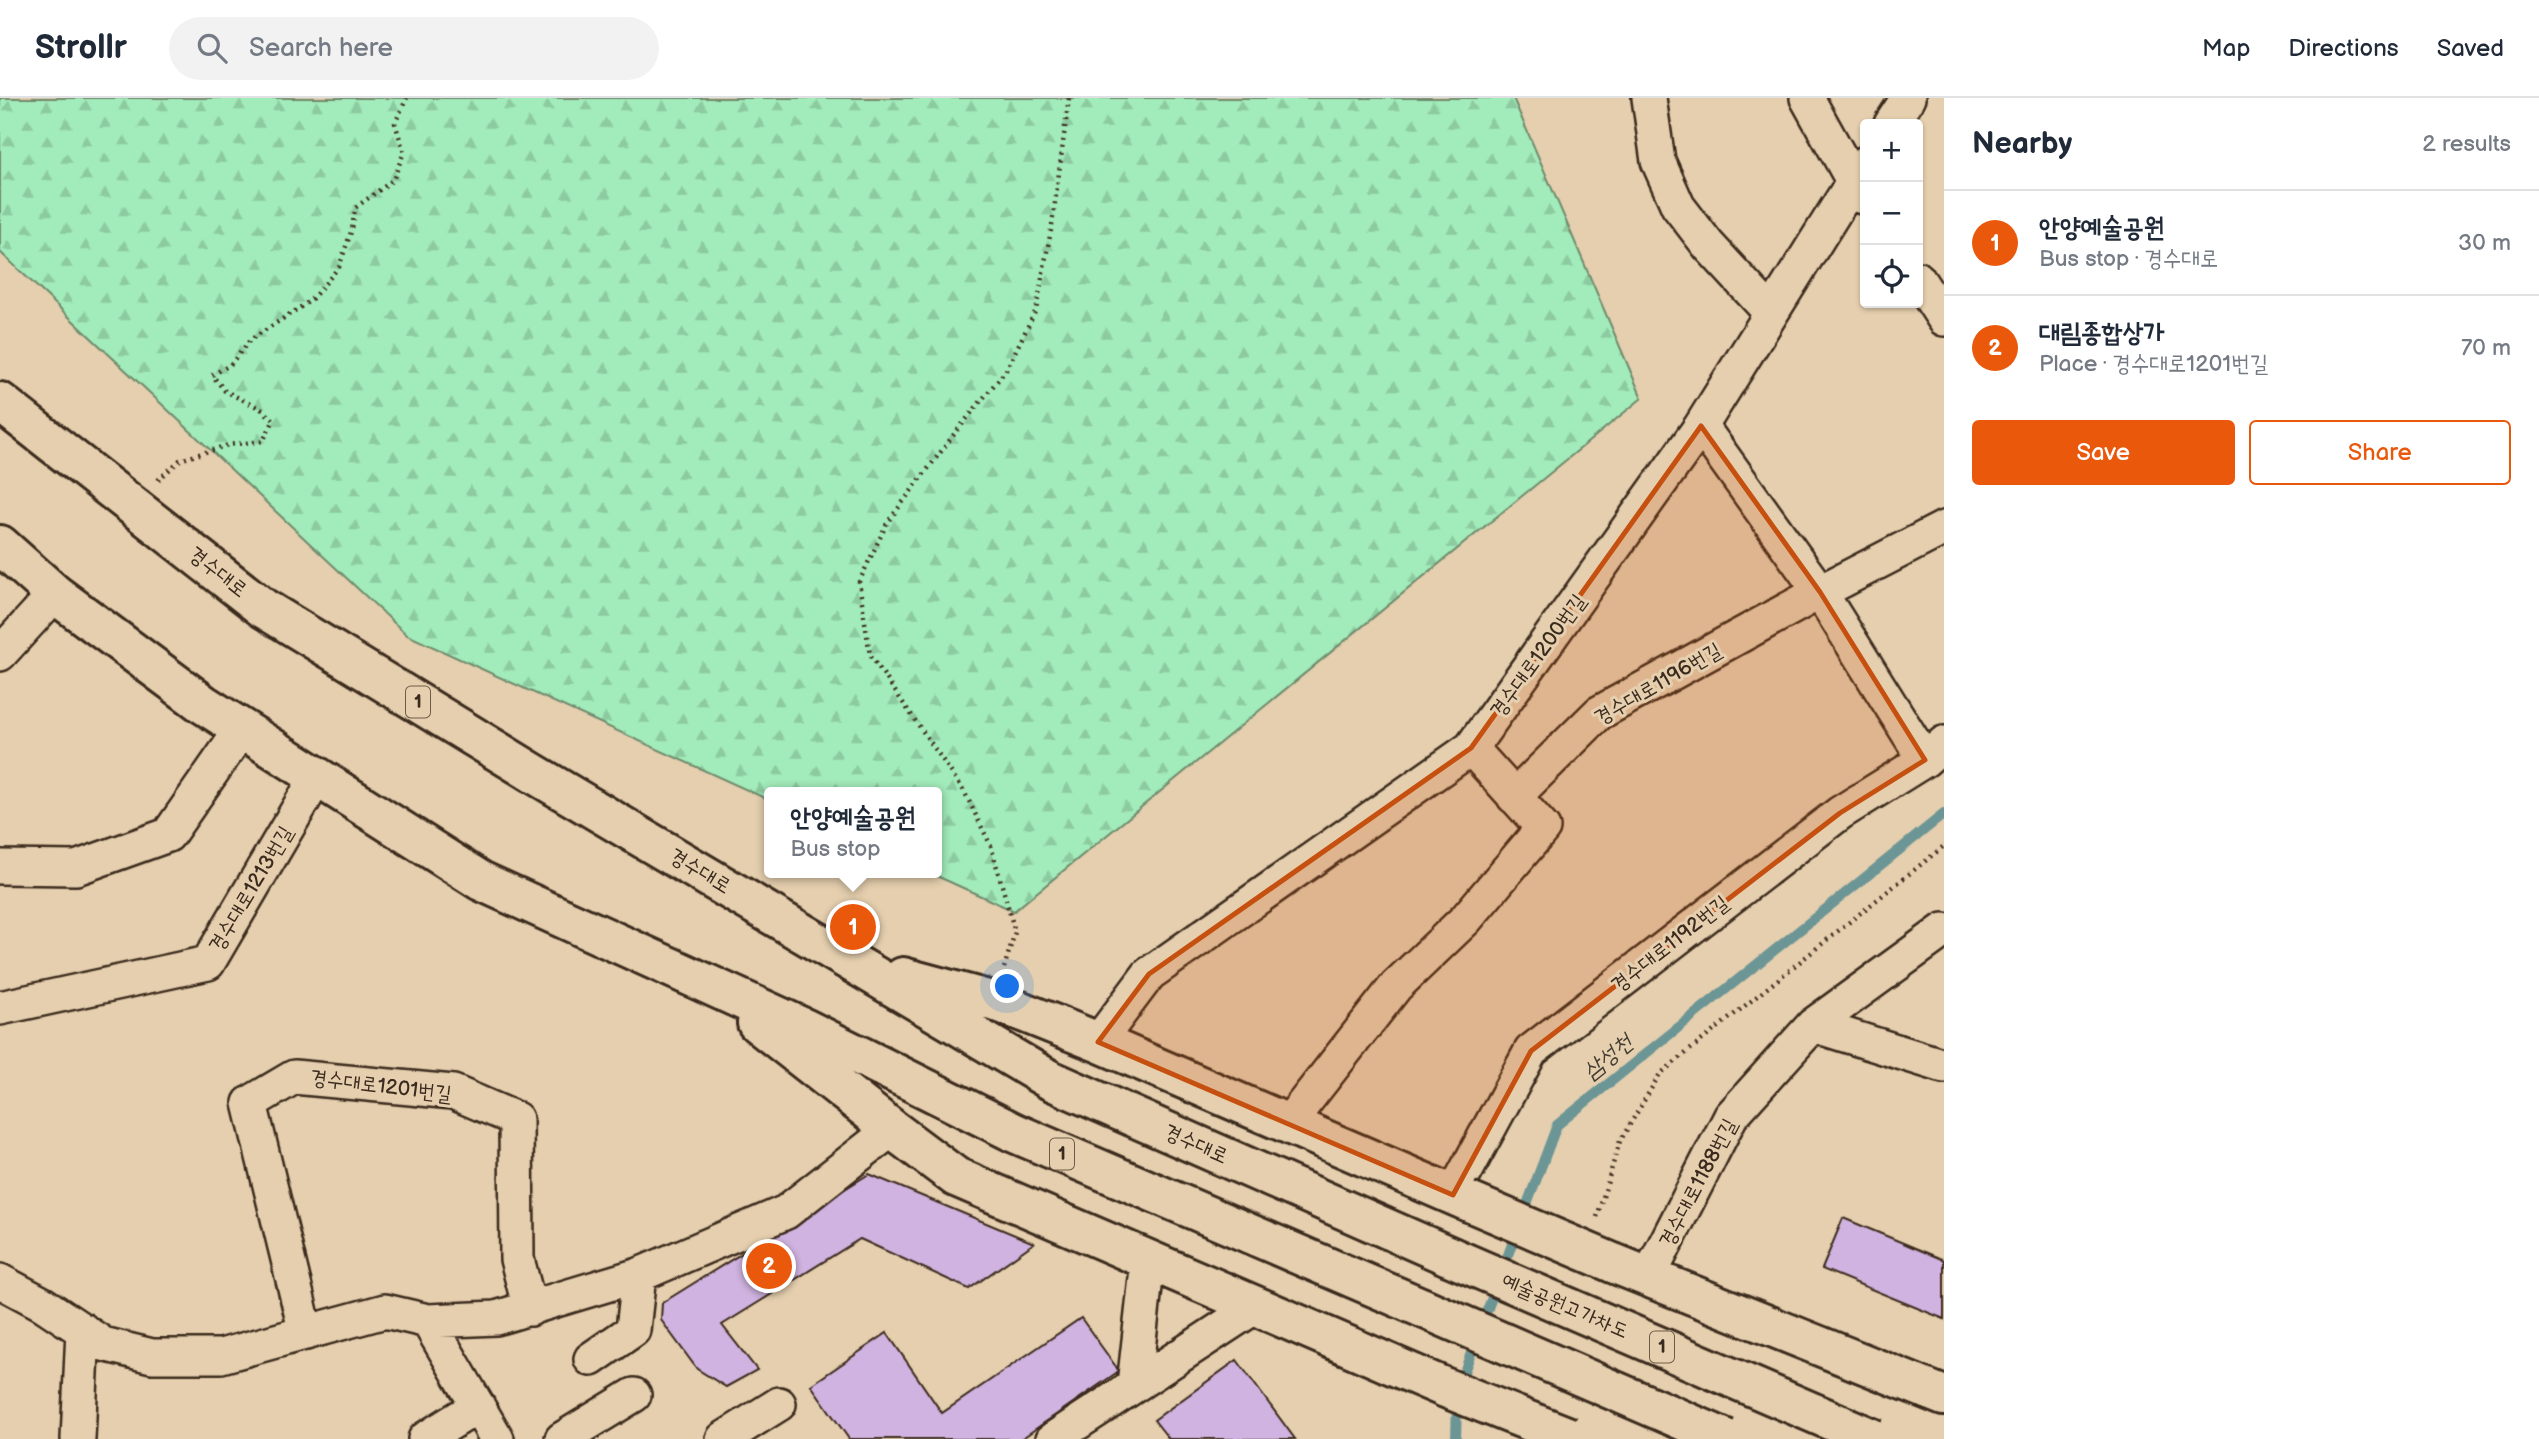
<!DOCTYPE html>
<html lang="en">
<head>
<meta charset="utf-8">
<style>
  :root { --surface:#fff; --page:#f2f2f3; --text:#1f2937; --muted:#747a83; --line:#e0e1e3; --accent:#ea580c }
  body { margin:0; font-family:"Balsamiq Sans","Poor Story",sans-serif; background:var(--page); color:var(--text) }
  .controls { position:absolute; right:21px; top:21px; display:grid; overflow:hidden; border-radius:7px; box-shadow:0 2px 5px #0004 }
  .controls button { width:63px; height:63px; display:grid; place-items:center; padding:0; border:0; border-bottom:2px solid var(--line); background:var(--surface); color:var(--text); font:35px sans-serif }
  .you { position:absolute; left:1008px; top:889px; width:24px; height:24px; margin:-18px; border:5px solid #fff; border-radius:50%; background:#1a73e8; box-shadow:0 0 0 10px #1a73e833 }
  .badge { display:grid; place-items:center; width:46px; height:46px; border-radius:50%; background:var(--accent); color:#fff; font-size:23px; font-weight:700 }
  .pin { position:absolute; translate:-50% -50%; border:4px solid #fff; box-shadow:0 2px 7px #0006 }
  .popup { position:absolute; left:764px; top:689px; width:178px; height:91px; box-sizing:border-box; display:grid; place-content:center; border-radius:7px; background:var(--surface); filter:drop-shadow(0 2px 5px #0005); font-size:23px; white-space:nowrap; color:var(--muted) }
  .popup b { font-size:26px; color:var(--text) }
  .popup::after { content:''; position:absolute; left:50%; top:100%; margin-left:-14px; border:14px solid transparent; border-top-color:var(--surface) }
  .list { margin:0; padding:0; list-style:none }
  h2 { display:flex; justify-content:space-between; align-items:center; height:91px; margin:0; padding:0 28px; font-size:30px }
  h2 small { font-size:23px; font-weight:400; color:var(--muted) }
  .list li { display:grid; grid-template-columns:46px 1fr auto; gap:21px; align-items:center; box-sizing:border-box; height:105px; padding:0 28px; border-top:2px solid var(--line) }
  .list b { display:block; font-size:26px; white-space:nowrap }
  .list p { margin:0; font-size:23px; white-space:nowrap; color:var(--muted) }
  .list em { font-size:23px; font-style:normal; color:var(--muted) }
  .actions { display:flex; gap:14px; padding:21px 28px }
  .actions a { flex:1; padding:16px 0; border:2px solid var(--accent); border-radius:7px; text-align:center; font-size:24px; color:var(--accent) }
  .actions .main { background:var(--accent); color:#fff }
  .icon { flex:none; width:38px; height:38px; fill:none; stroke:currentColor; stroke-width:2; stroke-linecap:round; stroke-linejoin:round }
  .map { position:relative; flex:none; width:1944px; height:1341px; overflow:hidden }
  header { display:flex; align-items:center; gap:42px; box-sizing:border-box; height:98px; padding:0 35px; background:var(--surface); border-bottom:2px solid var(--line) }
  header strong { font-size:33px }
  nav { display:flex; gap:38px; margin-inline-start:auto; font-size:24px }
  .search { width:490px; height:63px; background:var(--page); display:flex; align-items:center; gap:18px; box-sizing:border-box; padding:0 24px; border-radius:38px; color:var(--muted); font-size:26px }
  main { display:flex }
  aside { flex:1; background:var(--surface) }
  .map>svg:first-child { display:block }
  .forest { fill:url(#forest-firs); stroke:#6e8a6c; stroke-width:2 }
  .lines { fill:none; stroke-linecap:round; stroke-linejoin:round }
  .stream { stroke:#6c9595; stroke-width:10 }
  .building { fill:#d0b3e0; stroke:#3b2a1e; stroke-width:2 }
  .minor-casing { stroke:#3b2a1e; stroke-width:38 }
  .major-casing { stroke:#3b2a1e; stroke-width:44 }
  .path { stroke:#3b2a1e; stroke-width:4.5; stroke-dasharray:2 5; stroke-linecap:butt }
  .minor { stroke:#e5cfae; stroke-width:33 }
  .major { stroke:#e5cfae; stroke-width:38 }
  .major-bridge-casing { stroke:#3b2a1e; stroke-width:44; stroke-linecap:butt }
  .major-bridge { stroke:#e5cfae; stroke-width:38 }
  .marked { fill:#c55010; fill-opacity:0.2; stroke:#c55010; stroke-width:5; stroke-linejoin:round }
  .labels { text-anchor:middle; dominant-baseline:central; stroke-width:6; stroke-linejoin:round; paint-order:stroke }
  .shield { fill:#e5cfae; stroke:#6e5c49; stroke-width:2 }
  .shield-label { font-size:19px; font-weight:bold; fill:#3b2a1e }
  .street-label { font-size:21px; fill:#3b2a1e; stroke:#e5cfae }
  .water-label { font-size:23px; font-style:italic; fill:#433c32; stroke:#e5cfae }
</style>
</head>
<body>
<header>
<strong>Strollr</strong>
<div class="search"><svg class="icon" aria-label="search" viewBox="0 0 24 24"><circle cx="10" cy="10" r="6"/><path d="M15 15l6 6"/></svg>Search here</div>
<nav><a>Map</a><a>Directions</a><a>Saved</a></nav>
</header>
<main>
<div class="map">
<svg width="1944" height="1341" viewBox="0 0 1944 1341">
  <defs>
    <pattern id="forest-firs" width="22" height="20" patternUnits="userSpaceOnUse" patternTransform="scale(1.75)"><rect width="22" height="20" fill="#a2ebba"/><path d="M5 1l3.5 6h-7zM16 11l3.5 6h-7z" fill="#8cca9f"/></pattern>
  </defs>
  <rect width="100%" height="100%" fill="#e5cfae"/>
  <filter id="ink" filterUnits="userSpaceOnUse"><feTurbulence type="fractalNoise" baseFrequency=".0143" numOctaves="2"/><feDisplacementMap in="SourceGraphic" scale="14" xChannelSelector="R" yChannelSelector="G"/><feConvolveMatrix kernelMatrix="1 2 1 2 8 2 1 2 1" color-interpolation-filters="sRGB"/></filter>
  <g filter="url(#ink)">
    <path class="forest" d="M0,0H1513L1642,300L1014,813L930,775H937V694H769V702L407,537L0,154Z"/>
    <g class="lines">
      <path class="stream" d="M1459,1287L1557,1027L1944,716
        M1456,1341L1457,1303"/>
    </g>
    <path class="building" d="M869,1076L1034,1145L969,1191L860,1141L722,1227L757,1272L726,1289L697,1271L661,1222L662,1205Z
      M1843,1120L1944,1162V1221L1822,1171Z
      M1081,1220L1119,1273L1021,1341H849L811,1287L887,1235L942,1315Z
      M1237,1262L1295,1341H1169L1154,1322Z"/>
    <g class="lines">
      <g class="minor-casing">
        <path id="minor" d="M1649,0L1658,63L1678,108L1708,147L1771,215
          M1807,0L1862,99
          M1891,26L1908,0
          M1918,181L1944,221
          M1701,328L1820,494L1925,662
          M0,556L55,496
          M1514,699L1599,615L1820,494L1944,430
          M0,769L76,770L168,737L242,631
          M0,910L208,865L317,679
          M1813,927L1944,968
          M1098,944L1149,876L1471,650L1701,328L1865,65
          M1287,1027L1396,888L1466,821L1543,730L1471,650
          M1453,1097L1531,953L1840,715L1925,662L1944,645
          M1648,1180L1731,1018L1813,927L1944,832
          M0,1183L43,1206L103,1246L152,1258H221L385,1213L428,1223L496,1220L639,1177L786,1114L892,1031
          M428,1223L497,1341
          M306,1235L250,1005L294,979L453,994L516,1021L517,1161L530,1211
          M591,1261L633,1232L639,1177
          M1134,1287L1148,1162
          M78,1341L83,1232
          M425,1341L478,1308
          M562,1341L634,1297
          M723,1341L779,1306
          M1053,1341L1256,1208"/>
      </g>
      <g class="major-casing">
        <path id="major" d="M0,304L263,510L533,675L1050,982L1449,1158
          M0,447L55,496L203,606L481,783L804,930L1015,1035L1423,1210
          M903,879L1003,906L1098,944L1467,1103
          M757,925L892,1031L956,1079L1446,1290
          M1613,1165L1944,1298"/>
      </g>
      <path class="path" d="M158,382L180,362L228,347L263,343L274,322L261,311L225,293L212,277L230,267L250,242L310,203L339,169L352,131L355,110L393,82L404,54L395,25L407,0
        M1004,870L1015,834L991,748L964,693L870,557L859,484L887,425L952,339L1006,272L1036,212L1052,127L1069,0
        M1597,1119L1620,1043L1660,976L1944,748"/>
      <use href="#minor" class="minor"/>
      <use href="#major" class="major"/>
      <g class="major-bridge-casing">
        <path id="major-bridge" d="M1467,1103L1613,1165
          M1449,1158L1874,1341
          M1423,1210L1726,1341
          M1446,1290L1569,1339"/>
      </g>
      <use href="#major-bridge" class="major-bridge"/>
    </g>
  </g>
  <path class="marked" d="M1701,328L1820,494L1925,662L1840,715L1531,953L1453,1097L1098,944L1149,876L1471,650Z"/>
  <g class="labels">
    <g class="shield">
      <rect x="406" y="588.5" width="24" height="31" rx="5"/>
      <rect x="1050" y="1040.5" width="24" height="31" rx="5"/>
      <rect x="1650" y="1233.5" width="24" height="31" rx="5"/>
    </g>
    <g class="shield-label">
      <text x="418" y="604">1</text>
      <text x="1062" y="1056">1</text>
      <text x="1662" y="1249">1</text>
    </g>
    <g class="street-label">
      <text transform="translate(218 474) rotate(38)">경수대로</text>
      <text transform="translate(1538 558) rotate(-54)">경수대로1200번길</text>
      <text transform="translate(1658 586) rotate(-30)">경수대로1196번길</text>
      <text transform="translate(700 773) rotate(31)">경수대로</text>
      <text transform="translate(251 791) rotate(-59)">경수대로1213번길</text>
      <text transform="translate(1670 846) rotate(-38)">경수대로1192번길</text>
      <text transform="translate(381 988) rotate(7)">경수대로1201번길</text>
      <text transform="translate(1196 1046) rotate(24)">경수대로</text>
      <text transform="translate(1698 1085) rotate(-62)">경수대로1188번길</text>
      <text transform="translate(1565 1208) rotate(23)">예술공원고가차도</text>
    </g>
    <g class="water-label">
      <text transform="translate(1608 959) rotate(-39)">삼성천</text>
    </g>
  </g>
</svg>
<div class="controls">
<button>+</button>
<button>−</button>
<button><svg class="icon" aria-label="locate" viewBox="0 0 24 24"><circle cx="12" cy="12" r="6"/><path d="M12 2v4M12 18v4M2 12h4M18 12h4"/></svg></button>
</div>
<div class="you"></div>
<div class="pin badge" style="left:853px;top:829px">1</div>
<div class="popup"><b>안양예술공원</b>Bus stop</div>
<div class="pin badge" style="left:769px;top:1168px">2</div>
</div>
<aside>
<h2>Nearby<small>2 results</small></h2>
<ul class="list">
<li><span class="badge">1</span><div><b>안양예술공원</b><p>Bus stop · 경수대로</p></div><em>30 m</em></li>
<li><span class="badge">2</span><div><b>대림종합상가</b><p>Place · 경수대로1201번길</p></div><em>70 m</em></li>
</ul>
<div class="actions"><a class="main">Save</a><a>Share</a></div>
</aside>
</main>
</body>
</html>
